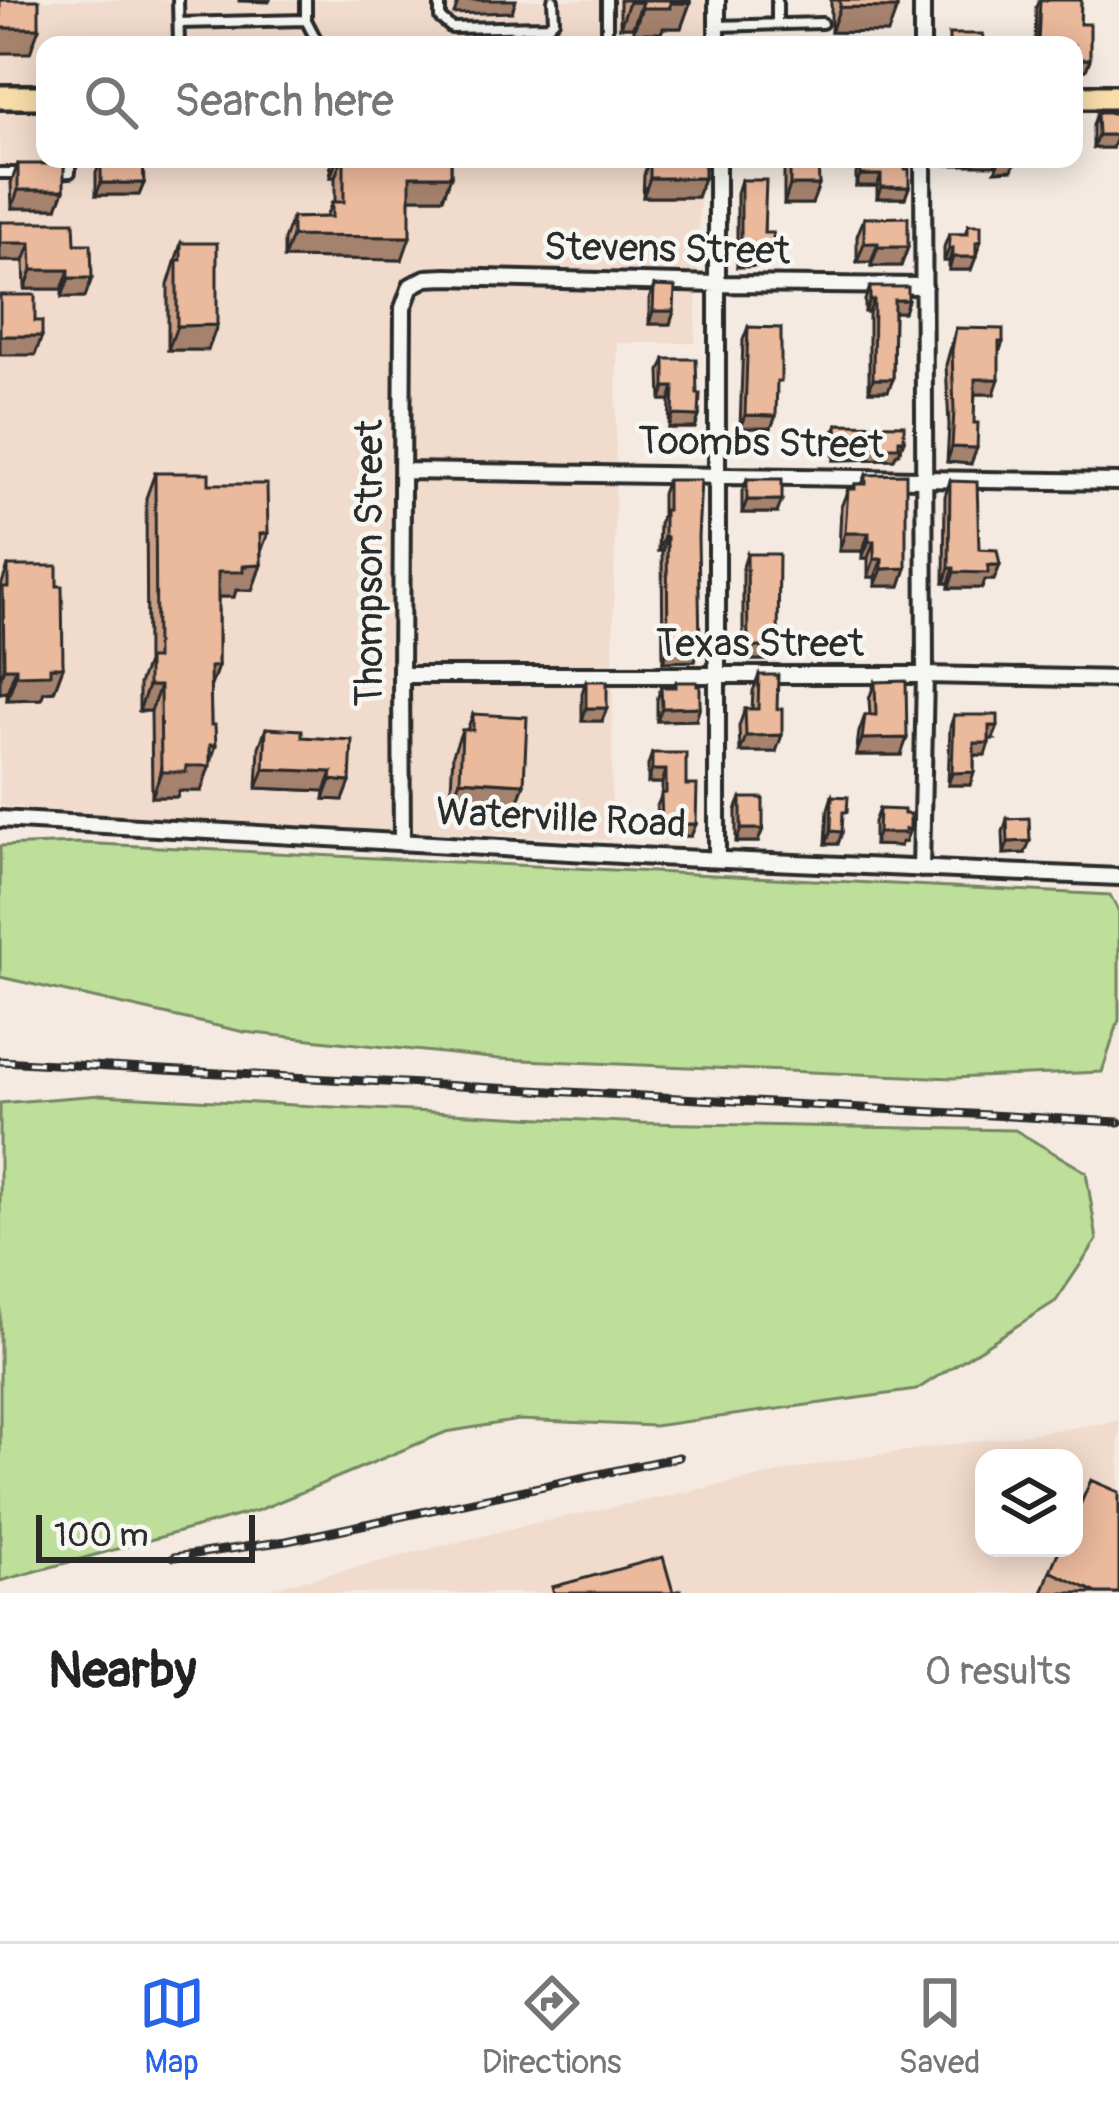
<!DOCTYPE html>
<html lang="en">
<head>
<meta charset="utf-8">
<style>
  :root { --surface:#fff; --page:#f6f6f6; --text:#222; --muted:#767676; --line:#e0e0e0; --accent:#2563eb }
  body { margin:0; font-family:Pangolin,sans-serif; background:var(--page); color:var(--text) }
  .controls { position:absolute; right:36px; bottom:36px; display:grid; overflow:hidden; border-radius:24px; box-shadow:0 6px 30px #0003 }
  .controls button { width:108px; height:108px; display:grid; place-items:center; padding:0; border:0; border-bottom:3px solid var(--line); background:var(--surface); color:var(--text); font:60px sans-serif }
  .scale { position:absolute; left:36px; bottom:30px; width:219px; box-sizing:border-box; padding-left:12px; border:6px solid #2b2b2b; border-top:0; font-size:33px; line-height:42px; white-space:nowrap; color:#2b2b2b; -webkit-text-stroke:9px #f6f6f2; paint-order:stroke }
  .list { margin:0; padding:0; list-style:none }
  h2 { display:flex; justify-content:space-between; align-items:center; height:156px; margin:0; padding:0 48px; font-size:51px }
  h2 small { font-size:39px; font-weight:400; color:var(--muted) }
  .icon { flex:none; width:66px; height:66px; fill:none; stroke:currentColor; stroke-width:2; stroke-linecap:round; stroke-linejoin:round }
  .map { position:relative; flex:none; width:1119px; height:1593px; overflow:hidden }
  .search { position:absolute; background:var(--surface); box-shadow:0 6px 30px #0003; left:36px; right:36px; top:36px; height:132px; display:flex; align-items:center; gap:30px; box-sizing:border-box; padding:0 42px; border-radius:24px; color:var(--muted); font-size:45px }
  .sheet { height:348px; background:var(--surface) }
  nav { display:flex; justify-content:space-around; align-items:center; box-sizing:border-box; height:168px; border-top:3px solid var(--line); background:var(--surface); font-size:33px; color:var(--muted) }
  nav a { display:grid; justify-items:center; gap:6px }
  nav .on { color:var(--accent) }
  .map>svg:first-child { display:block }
  .built { fill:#f1dbcc; fill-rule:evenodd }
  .green { fill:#bddf99; stroke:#748562; stroke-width:3 }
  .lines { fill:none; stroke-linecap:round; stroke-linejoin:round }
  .lane-casing { stroke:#2b2b2b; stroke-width:16 }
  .street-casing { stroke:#2b2b2b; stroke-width:22 }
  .primary-casing { stroke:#2b2b2b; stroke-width:30 }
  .lane { stroke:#f6f6f2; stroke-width:8 }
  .street { stroke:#f6f6f2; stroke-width:14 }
  .primary { stroke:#f9deab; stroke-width:21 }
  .rail-casing { stroke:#2b2b2b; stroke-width:9 }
  .rail { stroke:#f6f6f2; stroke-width:4.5; stroke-dasharray:14; stroke-linecap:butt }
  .wall { fill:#ca9f86; stroke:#2b2b2b; stroke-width:3 }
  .shaded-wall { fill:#a4826d; stroke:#2b2b2b; stroke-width:3 }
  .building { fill:#ebb99c; stroke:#2b2b2b; stroke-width:3 }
  .labels { text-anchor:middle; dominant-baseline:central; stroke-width:9; stroke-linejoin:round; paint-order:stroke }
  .street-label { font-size:39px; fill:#2b2b2b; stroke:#f6f6f2 }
</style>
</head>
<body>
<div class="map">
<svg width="1119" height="1593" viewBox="0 0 1119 1593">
  <rect width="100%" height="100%" fill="#f4eae1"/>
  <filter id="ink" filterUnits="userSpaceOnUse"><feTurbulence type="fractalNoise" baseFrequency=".00833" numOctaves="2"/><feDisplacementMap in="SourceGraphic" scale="24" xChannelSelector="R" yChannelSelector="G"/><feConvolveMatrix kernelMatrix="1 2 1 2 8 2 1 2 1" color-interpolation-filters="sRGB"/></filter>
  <g filter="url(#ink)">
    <path class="built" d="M0,0H706L705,45H45V159H701L695,343H617L611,840L207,822L0,806Z
      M1119,1421V1593H253L522,1526L836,1461ZM984,1458H1074V1548H984Z"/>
    <path class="green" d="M79,843L1110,895L1119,912V1020L1102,1072L953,1078L499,1059L244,1032L0,977V846Z
      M100,1095L642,1123L1015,1130L1086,1172L1097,1240L1056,1301L916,1390L654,1426L519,1420L446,1432L259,1510L0,1581V1103Z"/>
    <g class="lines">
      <g class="lane-casing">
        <path id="lane" d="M178,0L179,45
          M306,0V20L319,45
          M440,0V18L452,28L548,26L554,20L553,0
          M607,0V45
          M777,0V24
          M179,23L306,20
          M718,26L822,23
          M517,27L518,45
          M0,173H22
          M55,173L70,172V159"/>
      </g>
      <g class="street-casing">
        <path id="street" d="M717,0V45
          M922,45V0
          M403,471L1119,482
          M401,675H925L1119,679
          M0,819L656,857L1119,877
          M402,843L401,675L403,308L411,286L426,278L446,277L718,284L924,286
          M717,858V159
          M921,869L925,675L923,159"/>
      </g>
      <g class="primary-casing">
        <path id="primary" d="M0,97H45
          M1074,97H1119"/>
      </g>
      <use href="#lane" class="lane"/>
      <use href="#street" class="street"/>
      <use href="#primary" class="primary"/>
      <g class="rail-casing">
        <path id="rail" d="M0,1061L1119,1122
          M174,1557L287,1541L679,1457"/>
      </g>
      <use href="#rail" class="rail"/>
    </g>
    <path class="wall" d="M620,0H690V3L681,28H663L661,33H633V27H620Z
      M831,0H897L888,33L831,32Z
      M1039,0H1081L1080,24L1090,59L1086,70H1074V45H1035L1036,7Z
      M1097,113L1112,148H1093V125Z
      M331,159H451V176L443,198H410L402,260L284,258V240L292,218L326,217L332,202H335V177H330Z
      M649,159H704V178L697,197H643L644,175Z
      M784,159H818L812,204H784Z
      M101,161L144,183L139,195H96V173Z
      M860,163L909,187L905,198H877V186H856V174Z
      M18,164L64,190L57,208H12L11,183Z
      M741,180L764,207V233L769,266L737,267V193Z
      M864,218L908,247L901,266H871V262H857V236Z
      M0,222L75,244L85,297H62V289H25L24,261H0Z
      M968,225L981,241L971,270H949V261H944V247L949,234H965Z
      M181,243L217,325L208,350H168V285Z
      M654,286L674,311L670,324H649V299Z
      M870,287L908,300L904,312H894L893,379L888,391H869V312H865V300Z
      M748,327L777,393L771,428H740L743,340Z
      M956,328L1003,342L999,353L994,394H975L971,464L947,462L949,426L946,365Z
      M665,359L697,394L699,416L695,428H669L670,400H661L660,371Z
      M837,424L904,440L899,453H897L894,459L834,460L832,436Z
      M155,473L209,484L268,533L261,552V565L252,590H236L234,597H218V666L210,688L211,725L216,745L201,791H179L177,797H152L151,711H139V684L147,663L146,498Z
      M866,475L906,568L900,586H875V577H868V558H862V551H839L841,507L848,489H853L855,484H862Z
      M747,479L777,513H742V491Z
      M667,480L695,661L663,662L662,551H658L659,524L662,515V494Z
      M950,481L979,549L1000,565L994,580H985L982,588H949V583H944L945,496Z
      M747,554L778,647L774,660H743V567Z
      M8,566L57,586L63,667L54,691L44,692L41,699L7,700V692L0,693V589Z
      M759,675L776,752H740L739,726L745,709H752L753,691Z
      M586,681L602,721H582V693Z
      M676,682L696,720L657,721V700L661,687H674Z
      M875,682L901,755H856L859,732L865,715H870L869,699Z
      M473,714L524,784L515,808L450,805L453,754L462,730H467Z
      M954,715L993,739H989L985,755H974V772L970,785H948L950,727Z
      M266,728L302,737L350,782L343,800L324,799L325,791L257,788L259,747Z
      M652,753L686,785L696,824L691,836H657V806L662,794V783H648V765Z
      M832,796L842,832L838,844H826L828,809Z
      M741,798L758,842H736V810Z
      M879,809L910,829L905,842H902L900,846L874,845V822Z
      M1007,819L1025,853L1004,854L1003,832Z
      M1050,1571L1119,1593H1042Z"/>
    <path class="shaded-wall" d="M239,0H270L269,2L239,1Z
      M459,0H516L512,12L454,14Z
      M629,2H642L633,27H620Z
      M670,3H690L681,28H663L661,33H633L642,8Z
      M840,7L897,8L888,33L831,32Z
      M0,28H39L30,53H0Z
      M1074,59H1090L1086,70H1074Z
      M1098,135H1117L1112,148H1093Z
      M337,159H342L335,177H330Z
      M826,159H848L846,165H824Z
      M949,159H997L995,165H947Z
      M1000,159H1016L1012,170L995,171Z
      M860,175H881L877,186H856Z
      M410,176H451L443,198H402Z
      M650,178H704L697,197H643Z
      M101,183H144L139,195H96Z
      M790,185H819L812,204H784Z
      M881,187H909L905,198H877Z
      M18,190H64L57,208H12Z
      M292,236L410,237L402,260L284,258Z
      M0,243H31L24,261H0Z
      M864,243H878L871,262H857Z
      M878,247H908L901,266H871Z
      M953,248L949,261H944L949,249Z
      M741,254H773L769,266L737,267Z
      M953,257H976L971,270H949Z
      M32,270H69L62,289H25Z
      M69,278H92L85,297H62Z
      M870,300H874L869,312H865Z
      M894,300H908L904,312H889Z
      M653,311H674L670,324H649Z
      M217,325L208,350H168L177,326Z
      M0,336H42L35,355H0Z
      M873,379H893L888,391H869Z
      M975,379H999L994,394H969Z
      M665,387H674L670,400H661Z
      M673,415L699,416L695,428H669Z
      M745,415L776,416L771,428H740Z
      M904,440L899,453H897L894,459L834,460L838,447Z
      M952,447L977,448L971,464L947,462Z
      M747,500H782L777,513H742Z
      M845,533H869L862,551H839Z
      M664,537H667L662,551H658Z
      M869,541H874L868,558H862Z
      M874,559H882L875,577H868Z
      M261,565L252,590H236L234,597H208L218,572L243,566Z
      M988,565H1000L994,580H985L982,588H949L954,572Z
      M906,568L900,586H875L882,569Z
      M949,568H954L949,583H944Z
      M700,647L695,661L663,662L668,648Z
      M748,647H778L774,660H743Z
      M218,666L209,691L210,667Z
      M50,667H63L54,691L44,692L41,699L7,700L16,675Z
      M4,668H16L7,692L0,693V678Z
      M148,686H160L151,711H139Z
      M700,707L696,720L657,721L662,708Z
      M586,708H607L602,721H582Z
      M989,726H998L993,739H985Z
      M782,735L776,752H740L746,736Z
      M907,738L901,755H856L862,739Z
      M974,743H989L985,755H969Z
      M210,745H216L201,791H179L177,797H152L161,772L186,766Z
      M264,769L332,772L325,791L257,788Z
      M652,770H666L662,783H648Z
      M974,772L970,785H948L952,773Z
      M331,780L350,782L343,800L324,799Z
      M460,780L524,784L515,808L450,805Z
      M662,824H696L691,836H657Z
      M741,829H763L758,842H736Z
      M910,829L905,842H902L900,846L874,845L878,833Z
      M831,831L842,832L838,844H826Z
      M1030,841L1025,853L1004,854L1008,842Z"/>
    <path class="building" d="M0,0H39V28H0Z
      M629,0H690V3H670V8H642V2H629Z
      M840,0H897V8L840,7Z
      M1040,0H1081L1080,24H1090V59H1074V45H1038Z
      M949,34H983V45H949Z
      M1097,113H1117V135H1098Z
      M344,159H451V176H410V237L292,236V218L332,217V202H344Z
      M650,159H704V178H650Z
      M790,159H818L819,185H790Z
      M101,161H143L144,183H101Z
      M860,163H905V169H909V187H881V175H860Z
      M18,164H64V190H18Z
      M741,180H766L764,233H773V254H741Z
      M908,217V247H878V243H864V218Z
      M0,222H74L75,244H91L92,278H69V270H32L31,243H0Z
      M968,225H981V241L976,242V257H953V248L949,249V234H968Z
      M181,243H217V325L177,326V260H181Z
      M654,286L675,287L674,311H653Z
      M870,287H908V300H894L893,379H873L874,300H870Z
      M0,295H35V321H42V336H0Z
      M748,327L781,328V381H777L776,416L745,415Z
      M956,328L1003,329V342H999V379H975L974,423H978L977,448L952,447L954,411L952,350Z
      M665,359H696L697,394H700L699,416L673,415L674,387H665Z
      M837,424L904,425V440H899V447H838Z
      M155,473H209V484H267L268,533L260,534L261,565L243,566V572H218V666L210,667L211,725H215L216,745H210V766H186V772H161L160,686H148V659H156Z
      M906,474V568L882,569V559H874V541H869V533H845L848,489H855V484H866V475Z
      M747,479H782V500H747Z
      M667,480H701L698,537L700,647L668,648L667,537H664V510H667Z
      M950,481L977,482L979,549L997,550L1000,565H988V573L954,572V568H949Z
      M747,554H779L778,647H748Z
      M8,566H57V586H62L63,667H50V674L16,675V668H4L3,587H8Z
      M759,675H778L777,709H782V735L746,736L745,709H758Z
      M586,681H607V708H586Z
      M906,681L907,738L862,739L865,715H876L875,682Z
      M676,682H697V686H700V707L662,708L661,687H676Z
      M473,714L527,717L524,784L460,780L462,730H473Z
      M954,715H998V726H989V743H974V772L952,773Z
      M266,728L302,730V737L352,740L350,782L331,780L332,772L264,769Z
      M652,753H686V785H697L696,824H662L661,794L666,793V770H652Z
      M832,796L848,797L847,812H843L842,832L831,831Z
      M741,798H763V829H741Z
      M879,809L904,810V814H910V829H905V833H878Z
      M1029,818L1030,841L1008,842L1007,819Z
      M1091,1480L1119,1492V1593H1097L1050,1571L1060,1548H1074V1519Z
      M663,1557L673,1592L681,1590L682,1593H554L552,1587Z"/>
  </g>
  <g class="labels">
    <g class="street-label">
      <text transform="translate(667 249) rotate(1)">Stevens Street</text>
      <text transform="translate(761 443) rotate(1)">Toombs Street</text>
      <text transform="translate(369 563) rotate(-90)">Thompson Street</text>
      <text x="760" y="643">Texas Street</text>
      <text transform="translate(561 818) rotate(3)">Waterville Road</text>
    </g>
  </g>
</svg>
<div class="controls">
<button><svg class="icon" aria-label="layers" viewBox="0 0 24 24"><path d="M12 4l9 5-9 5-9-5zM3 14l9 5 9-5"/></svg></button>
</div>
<div class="scale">100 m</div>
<div class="search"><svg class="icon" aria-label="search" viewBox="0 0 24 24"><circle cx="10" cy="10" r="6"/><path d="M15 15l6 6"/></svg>Search here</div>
</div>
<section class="sheet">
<h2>Nearby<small>0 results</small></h2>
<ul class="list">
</ul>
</section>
<nav>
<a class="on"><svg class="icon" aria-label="map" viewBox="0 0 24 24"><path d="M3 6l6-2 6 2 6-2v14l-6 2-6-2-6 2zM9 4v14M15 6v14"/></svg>Map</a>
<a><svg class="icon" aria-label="directions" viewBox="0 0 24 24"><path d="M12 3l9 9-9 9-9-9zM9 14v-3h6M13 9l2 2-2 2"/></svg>Directions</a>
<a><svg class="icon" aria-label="saved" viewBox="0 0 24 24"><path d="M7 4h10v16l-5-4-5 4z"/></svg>Saved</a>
</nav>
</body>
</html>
